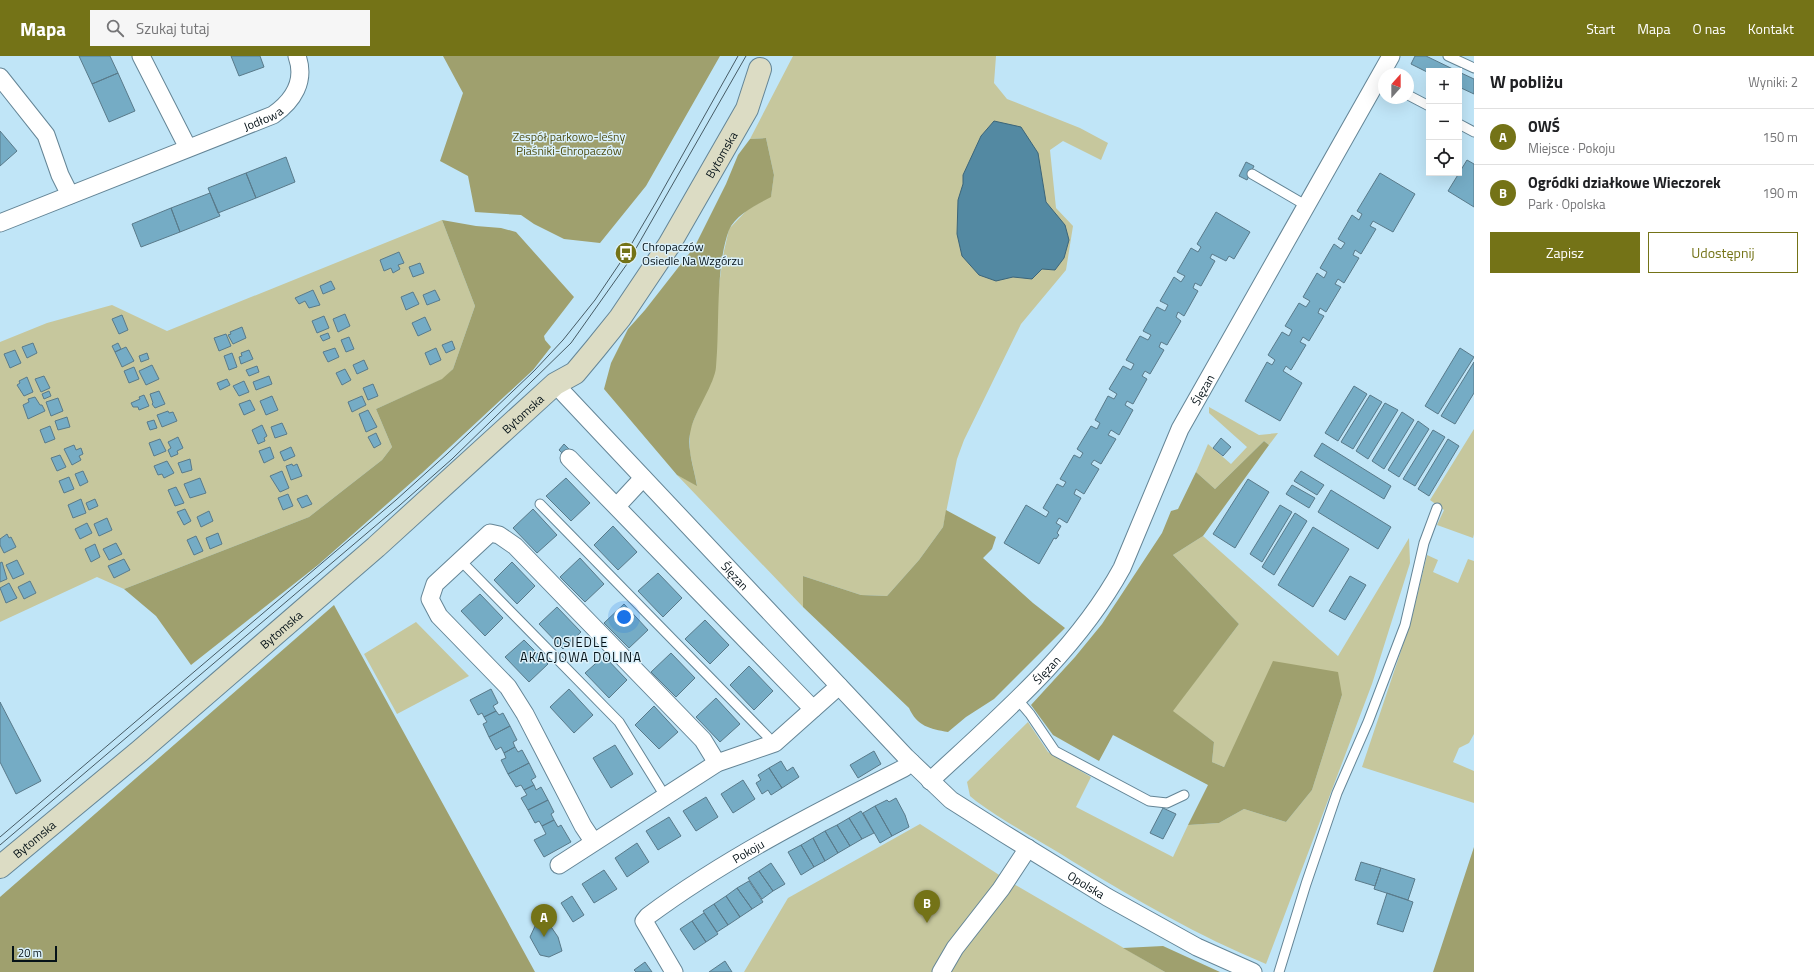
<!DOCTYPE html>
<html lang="pl">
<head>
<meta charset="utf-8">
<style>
  :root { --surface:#fff; --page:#f6f6f6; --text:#202124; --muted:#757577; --line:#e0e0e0; --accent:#747317 }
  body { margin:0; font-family:"Titillium Web",sans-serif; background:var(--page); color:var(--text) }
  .controls { position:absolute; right:12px; top:12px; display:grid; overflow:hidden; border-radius:0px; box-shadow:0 4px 16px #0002 }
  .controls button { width:36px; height:36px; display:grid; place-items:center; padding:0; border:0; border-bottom:1px solid var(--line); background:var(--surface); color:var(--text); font:20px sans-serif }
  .compass { position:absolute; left:1378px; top:12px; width:36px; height:36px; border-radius:50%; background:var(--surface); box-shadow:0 4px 16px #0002; rotate:21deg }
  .scale { position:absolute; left:12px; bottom:10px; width:45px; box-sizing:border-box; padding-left:4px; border:2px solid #051218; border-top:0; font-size:11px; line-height:14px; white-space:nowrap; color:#051218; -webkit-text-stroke:3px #daf0fa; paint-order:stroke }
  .you { position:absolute; left:624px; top:561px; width:14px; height:14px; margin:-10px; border:3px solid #fff; border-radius:50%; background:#1a73e8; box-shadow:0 0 0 6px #1a73e833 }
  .badge { display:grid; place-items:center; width:26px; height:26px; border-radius:50%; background:var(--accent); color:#fff; font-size:13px; font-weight:700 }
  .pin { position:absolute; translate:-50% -33px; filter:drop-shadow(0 1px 2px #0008) }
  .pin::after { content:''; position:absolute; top:21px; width:14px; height:12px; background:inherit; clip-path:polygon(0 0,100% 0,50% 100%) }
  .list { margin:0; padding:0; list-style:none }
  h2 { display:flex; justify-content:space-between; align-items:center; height:52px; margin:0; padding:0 16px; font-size:17px }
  h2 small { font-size:13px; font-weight:400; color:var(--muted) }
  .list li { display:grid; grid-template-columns:26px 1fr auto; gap:12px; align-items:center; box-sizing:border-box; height:56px; padding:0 16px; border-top:1px solid var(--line) }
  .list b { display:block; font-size:15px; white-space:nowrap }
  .list p { margin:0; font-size:13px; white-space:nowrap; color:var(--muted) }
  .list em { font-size:13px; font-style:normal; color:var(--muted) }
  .actions { display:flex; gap:8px; padding:12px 16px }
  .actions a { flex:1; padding:9px 0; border:1px solid var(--accent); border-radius:0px; text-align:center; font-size:14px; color:var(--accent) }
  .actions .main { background:var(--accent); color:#fff }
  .icon { flex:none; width:22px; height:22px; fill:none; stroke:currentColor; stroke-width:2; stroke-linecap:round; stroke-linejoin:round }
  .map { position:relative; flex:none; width:1474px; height:916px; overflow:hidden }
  header { display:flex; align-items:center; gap:24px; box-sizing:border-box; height:56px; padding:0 20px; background:var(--accent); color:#fff }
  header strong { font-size:19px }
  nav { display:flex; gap:22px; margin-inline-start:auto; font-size:14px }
  .search { width:280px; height:36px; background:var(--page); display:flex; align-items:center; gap:10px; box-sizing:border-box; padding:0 14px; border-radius:0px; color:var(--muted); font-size:15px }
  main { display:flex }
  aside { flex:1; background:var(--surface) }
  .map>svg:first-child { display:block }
  .green { fill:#c6c79d }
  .forest { fill:#9fa06e }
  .water { fill:#5389a2; stroke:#3c6579 }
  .building { fill:#75acc5; stroke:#597a8a }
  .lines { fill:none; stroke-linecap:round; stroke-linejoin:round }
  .service-casing { stroke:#648596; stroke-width:11 }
  .minor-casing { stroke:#648596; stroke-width:19 }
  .secondary-casing { stroke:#648596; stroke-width:24 }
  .service { stroke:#fff; stroke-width:9 }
  .minor { stroke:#fff; stroke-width:17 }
  .secondary { stroke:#dcdcc4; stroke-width:22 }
  .tram { stroke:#465b65; stroke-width:1 }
  .labels { text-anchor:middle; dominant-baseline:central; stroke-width:3; stroke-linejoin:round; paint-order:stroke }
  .street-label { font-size:12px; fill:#051218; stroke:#daf0fa }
  .park-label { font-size:12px; fill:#4f4e12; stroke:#daf0fa }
  .poi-label { font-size:12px; fill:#051218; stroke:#daf0fa; text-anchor:start }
  .neighbourhood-label { font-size:13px; letter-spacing:1px; fill:#051218; stroke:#daf0fa }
</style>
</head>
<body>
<header>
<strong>Mapa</strong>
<div class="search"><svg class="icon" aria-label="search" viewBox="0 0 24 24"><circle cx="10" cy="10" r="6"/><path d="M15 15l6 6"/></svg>Szukaj tutaj</div>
<nav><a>Start</a><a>Mapa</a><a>O nas</a><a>Kontakt</a></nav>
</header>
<main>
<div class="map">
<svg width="1474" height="916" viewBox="0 0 1474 916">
  <rect width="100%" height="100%" fill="#c0e5f7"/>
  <path class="green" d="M793,0H996L994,27L1007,43L1080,72L1108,87L1101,104L1063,85L1050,94L1056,152L1073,170L1066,214L1021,268L964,384L957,403L943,471L919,504L887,540L861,539L803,520V551L677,419L697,429L690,397V373L702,344L724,195L729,173L747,154L771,140L774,119L766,82L750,83Z
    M442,164L475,250L453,313L443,323L376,353L392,391L382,404L309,461L124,533L97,521L0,566V286L47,267L112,249L167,275Z
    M1209,351L1259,379L1278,377L1269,389L1264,385L1215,433L1196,416L1208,388L1231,408L1247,391L1209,357Z
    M1474,373V478L1473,482L1437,469L1444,454L1430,444Z
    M1203,480L1338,600L1409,482L1410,507L1372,628L1266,908C1198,880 1135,843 1072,805C1040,785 1006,767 976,745L970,740L967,726L1028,666L1048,696L1091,721L1076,751L1173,801L1188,769L1219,767L1244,753L1286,766L1312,734L1342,639L1235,690L1224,711L1212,706L1214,686L1172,655L1239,568L1173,499Z
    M1427,499L1438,504L1433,516L1458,527L1468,503L1474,505V678L1469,687L1459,692L1453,706L1474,715V747L1362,711L1411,565Z
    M416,566L469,620L397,658L364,598Z
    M920,768L1007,824L1165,916H744L788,842Z"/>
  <path class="forest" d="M443,0H720L646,130L600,187L564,183L534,168L521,159L475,156L468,120L440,105L463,37Z
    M766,82L774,119L771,141C758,148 735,159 729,174C715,211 720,271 716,311C715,327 695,355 691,373C686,392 694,411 697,430L677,419L604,333L611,307L628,273L645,254L695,190L726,128L738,99L750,83Z
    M442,164L476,170L501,172L516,176L574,241L544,280L545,284L551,291L533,314L422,417L318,509L191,609L156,560L124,533L309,461L382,404L392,391L376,353L442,323L453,313L475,250Z
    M1264,385L1269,389L1203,480L1173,499L1239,568L1173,655L1214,686L1212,706L1224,711L1273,605L1338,616L1342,639L1312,734L1286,766L1244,753L1219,767L1188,769L1208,729L1113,679L1099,705L1053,679L1031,649L1075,601L1102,568L1162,477L1171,455L1178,453L1196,416L1215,433Z
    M946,454L996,481L992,493L983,502L1033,547L1065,572L994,643L966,661L948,676C930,673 917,670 909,652L803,551V520L861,539L887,540L919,504L943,471Z
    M334,549L535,916H0V841Z
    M1474,791V916H1433Z
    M1163,890L1220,916H1165L1123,892Z"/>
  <path class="water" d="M994,65L1021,71L1038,97L1046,146L1065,169L1069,184L1064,202L1055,214L1042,213L1032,223L1013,221L996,225L979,219L962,200L957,178L958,144L963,128V119L981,80Z"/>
  <path class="building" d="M79,0H110L118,17L92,28Z
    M231,0H260L264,11L239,20Z
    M1415,0H1426L1457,15H1429V17L1411,8Z
    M1459,16L1474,23V38L1459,31Z
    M118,17L135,55L109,66L92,28Z
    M0,75L17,95L0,110Z
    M286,101L295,126L256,142L246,117Z
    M1467,104L1474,108V151L1448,135Z
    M1246,106L1254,110L1247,124L1239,120Z
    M246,117L256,142L218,157L208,132Z
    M1380,117L1415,138L1393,176L1373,165L1370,170L1376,173L1361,198L1355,194L1353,199L1359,202L1344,227L1338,223L1335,228L1341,231L1326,256L1320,252L1318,257L1324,260L1309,285L1303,281L1300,286L1306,289L1291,314L1286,310L1283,315L1302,327L1280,365L1245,345L1267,306L1272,309L1275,304L1268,299L1282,276L1289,280L1292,274L1285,270L1299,247L1306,251L1310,245L1303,241L1317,217L1324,222L1327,216L1320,212L1334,188L1341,193L1345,187L1338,183L1352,159L1359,164L1362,158L1357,155Z
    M210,137L220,160L180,176L171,152Z
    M171,152L180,176L141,191L132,168Z
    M1216,156L1250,176L1234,203L1229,200L1226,205L1212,198L1210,202L1215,205L1201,230L1195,227L1193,232L1198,235L1184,260L1178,256L1176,261L1181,265L1177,272L1167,289L1161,286L1159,291L1164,294L1150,318L1145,315L1142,320L1147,323L1133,348L1127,345L1125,349L1133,354L1119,379L1111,374L1108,379L1116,383L1101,408L1094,404L1091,408L1099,413L1084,438L1076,433L1074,438L1081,442L1067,467L1059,462L1056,467L1061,470L1057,477L1059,479L1056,483L1054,482L1039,508L1004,487L1026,449L1046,461L1049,456L1043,452L1047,445L1057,428L1063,431L1066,426L1060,423L1074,399L1080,402L1083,397L1077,393L1091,370L1097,373L1100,367L1095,364L1108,340L1114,343L1117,338L1109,333L1123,310L1131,314L1134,308L1126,304L1140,280L1148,284L1151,279L1143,275L1157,251L1165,255L1168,249L1160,245L1174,221L1181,226L1185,220L1177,216L1191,192L1198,196L1201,191L1197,188Z
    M399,196L404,207L398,209L400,213L393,217L391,212L384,215L380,204Z
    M420,207L424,217L413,221L409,211Z
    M331,225L335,233L323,238L320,230Z
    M313,234L320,249L309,252L305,245L299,248L295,242Z
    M435,234L440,244L427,249L423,239Z
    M413,236L419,248L406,254L401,241Z
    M345,258L350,270L338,276L333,263Z
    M122,259L128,274L119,278L112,263Z
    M324,260L329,272L317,277L312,265Z
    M425,261L431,274L418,280L412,267Z
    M242,271L246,282L233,288L228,279L231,278L230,276Z
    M328,277L330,282L323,285L320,280Z
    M226,278L231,290L219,295L214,282Z
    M349,281L354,293L346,296L341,284Z
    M452,285L455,293L446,297L442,289Z
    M33,287L37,297L27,302L22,291Z
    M118,287L121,293L115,296L112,290Z
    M126,291L134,305L122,311L115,296Z
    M335,292L339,301L328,306L323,296Z
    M436,292L441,304L430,309L425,297Z
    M1460,292L1474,301L1438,358L1425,350Z
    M15,294L21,307L10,312L4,298Z
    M249,294L253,303L241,308L239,301L242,300L241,297Z
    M147,297L149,303L141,306L139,300Z
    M232,297L237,311L229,314L224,300Z
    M364,304L368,313L357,318L353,309Z
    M1474,306V337L1455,368L1441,360Z
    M152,309L159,323L146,329L139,315Z
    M257,310L259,316L249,320L246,314Z
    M134,311L139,323L129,327L124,315Z
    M345,313L351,324L342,329L336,317Z
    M44,320L50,332L41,336L35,323Z
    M269,320L272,328L256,334L253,326Z
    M27,321L33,336L24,340L17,329L20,327L19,325Z
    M227,323L230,329L220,334L217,327Z
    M244,325L249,336L239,340L233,330Z
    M373,328L378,340L368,344L363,332Z
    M1354,330L1367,338L1338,385L1325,377Z
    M49,335L51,340L44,343L42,338Z
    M159,335L165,348L155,352L152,348L153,347L150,338Z
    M144,339L149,350L139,354L138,351H133L131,347L140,343L139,341Z
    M1370,339L1382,346L1353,393L1341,386Z
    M272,340L278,354L266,359L260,345Z
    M362,340L366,349L352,356L348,346Z
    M35,341L40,349H42L45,355L28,363L23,349L29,346L28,343Z
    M58,342L63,355L51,360L46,346Z
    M250,344L255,354L244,359L239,348Z
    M1385,347L1398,354L1368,403L1356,395Z
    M368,354L377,371L366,376L359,358Z
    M168,355L169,357L173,356L177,365L162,371L157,359Z
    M1402,356L1414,364L1384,413L1372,405Z
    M67,361L70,371L58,374L55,365Z
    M154,364L157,372L150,374L147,366Z
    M1418,365L1429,373L1399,421L1388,414Z
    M282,367L287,378L275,382L271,371Z
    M262,369L267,380L264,382L265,385L258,388L252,374Z
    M50,370L55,383L45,387L40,374Z
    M1433,374L1445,381L1415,430L1403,423Z
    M376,377L381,388L374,392L368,381Z
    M178,381L183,392L177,395L178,398L171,401L168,394L171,392L168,386Z
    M1221,382L1231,391L1223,400L1213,392Z
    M160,383L166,395L154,400L149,387Z
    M1448,383L1459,390L1429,440L1418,433Z
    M1322,387L1391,430L1384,443L1314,400Z
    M564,388L569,393L563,398L559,394Z
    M74,389L76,394L81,392L83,398L79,400L81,404L72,409L64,393Z
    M270,391L274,402L264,407L259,395Z
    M291,391L295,400L284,405L280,396Z
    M60,399L66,411L57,415L51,402Z
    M190,403L192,414L182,417L178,407Z
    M167,405L174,417L164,422L162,418L158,419L154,410Z
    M292,408L293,410L297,408L302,420L291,424L286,410Z
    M83,415L88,426L80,430L75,418Z
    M282,415L289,432L280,436L270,420Z
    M1301,415L1324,429L1317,439L1294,425Z
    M69,421L74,433L64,437L59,425Z
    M200,422L206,437L190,442L184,428Z
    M566,422L590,447L571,465L546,440Z
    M1248,423L1269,436L1235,492L1213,478Z
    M1292,429L1315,442L1309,452L1286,438Z
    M176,431L184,447L175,450L168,434Z
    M1331,434L1391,471L1378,493L1318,456Z
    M288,438L293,450L283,454L278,442Z
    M307,439L312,448L302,452L297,443Z
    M81,443L86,457L73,462L68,449Z
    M95,443L98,450L89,454L86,447Z
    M1280,449L1292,456L1262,506L1250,498Z
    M185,453L191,465L184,469L177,456Z
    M533,453L557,479L537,497L513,472Z
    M209,455L213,465L201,471L197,461Z
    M1295,457L1307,465L1274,519L1262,511Z
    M107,462L112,474L99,480L94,468Z
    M87,467L92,477L80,483L75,473Z
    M613,470L637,496L618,514L594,489Z
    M1313,471L1349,493L1313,551L1278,529Z
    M218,477L222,488L210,493L206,482Z
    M7,478L9,482L11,481L16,491L4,497L0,489V483Z
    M196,480L203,495L194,499L187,484Z
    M116,487L122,498L109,504L103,493Z
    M95,488L100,501L91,506L85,493Z
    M580,502L604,528L585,546L560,521Z
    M124,503L130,514L114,522L108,510Z
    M17,504L24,518L13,523L6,509Z
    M2,506L7,523L0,526V507Z
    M512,506L535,530L517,548L494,524Z
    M658,517L682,542L663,561L638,535Z
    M1350,520L1366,529L1345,564L1329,555Z
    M30,525L36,537L24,543L18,531Z
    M9,527L17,542L6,547L0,532Z
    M480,538L503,562L485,580L461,555Z
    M624,548L648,574L629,592L604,567Z
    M557,551L581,576L563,593L539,568Z
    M705,564L729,589L710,608L685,583Z
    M524,584L548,608L529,626L505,601Z
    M671,597L695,622L676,641L651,616Z
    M604,600L627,624L609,642L585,617Z
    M749,610L773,635L754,654L730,629Z
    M491,633L498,647L493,650L496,655L484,661L482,657L478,659L470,644Z
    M569,633L593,659L574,677L550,651Z
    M716,642L740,668L720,686L696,661Z
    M0,646L41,725L16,738L0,706Z
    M654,650L678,676L659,693L635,669Z
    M496,655L499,659L503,657L510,670L489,681L483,668L487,666L484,661Z
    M510,670L517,684L513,686L515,691L504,697L501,691L496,694L489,681Z
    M615,689L633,718L611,732L593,702Z
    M515,691L518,696L522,694L529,707L508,718L501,704L506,702L504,697Z
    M874,695L881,708L858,722L850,709Z
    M781,705L787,715L793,711L799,721L782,732L769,712Z
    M529,707L536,721L531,724L534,729L524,734L521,729L516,731L508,718Z
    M769,712L782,732L771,739L768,734L762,738L756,727L761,724L758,719Z
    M743,724L755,743L733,757L721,738Z
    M534,729L536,734L541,731L548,744L528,754L521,742L527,739L524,734Z
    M706,741L718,761L696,775L683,755Z
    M896,742L905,759L909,771L892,780L875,750L887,744L889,746Z
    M548,744L554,756L551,758L554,764L542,770L539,765L535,767L528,754Z
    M875,750L892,780L880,787L863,757Z
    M1163,752L1176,758L1163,783L1150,777Z
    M861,755L874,777L862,783L849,762Z
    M669,761L681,780L658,794L646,775Z
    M849,762L862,783L850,790L837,769Z
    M554,764L558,771L561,769L571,786L544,801L534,784L546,778L542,770Z
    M837,769L850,790L838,797L825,775Z
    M825,775L838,797L825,805L813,782Z
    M813,782L825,805L814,811L801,789Z
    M637,787L649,806L627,821L615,802Z
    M801,789L814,811L801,819L788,796Z
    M1361,806L1381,812L1375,830L1355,824Z
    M771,807L785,828L773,835L759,815Z
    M1381,812L1415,823L1408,844L1374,833Z
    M604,814L617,833L594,847L582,828Z
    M759,815L773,835L762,843L748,822Z
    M749,825L763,846L752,853L737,832Z
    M737,832L752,853L740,861L726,840Z
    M1387,837L1413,846L1403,876L1377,868Z
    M572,840L584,859L573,866L561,847Z
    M726,840L740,861L728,869L714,848Z
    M714,848L728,869L717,876L703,855Z
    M704,857L718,878L706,886L692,865Z
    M545,862L558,881L562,895L549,901L540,899L530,881L536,868L540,863Z
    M692,865L706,886L694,894L680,873Z
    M725,905L732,916H709Z
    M645,906L652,916H636L634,914Z"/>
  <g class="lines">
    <g class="service-casing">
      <path id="service" d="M1448,0L1474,12
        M1408,39L1429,50
        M1459,68L1474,76
        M1252,118L1307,150
        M540,448L768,681L772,688
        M461,505L619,666L665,740
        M1018,644L1030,658L1055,695L1149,745L1167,747L1184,739
        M1279,916L1306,828L1337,737L1368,666L1405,569L1424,487L1437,452"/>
    </g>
    <g class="minor-casing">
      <g id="minor">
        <path d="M141,0L188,92"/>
        <path d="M0,21L46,79L60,119L70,139"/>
        <path id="s1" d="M0,167L273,59C293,45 306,25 297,0"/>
        <path id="s2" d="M555,328L906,701L951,744L1003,777L1107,841L1197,891L1253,916"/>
        <path d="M569,402L813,653"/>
        <path d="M617,450L643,422"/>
        <path id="s3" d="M930,725C1000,660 1076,596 1122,512L1180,373L1391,0"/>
        <path d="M593,785L583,770L525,658L508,631L439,560L430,543L435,528L490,477L499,479L515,490L703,684L717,707"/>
        <path d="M559,809L717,707L775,687L839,630"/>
        <path id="s4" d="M674,916L644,865L648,860C726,802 817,756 904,712L911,706"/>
        <path d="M941,916L955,892L1001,833L1028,792"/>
      </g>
    </g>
    <g class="secondary-casing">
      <g id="secondary">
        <path id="s5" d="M0,811L140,695L376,491L555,328L575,317L595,293L620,262L669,189L747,53L760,13"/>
      </g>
    </g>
    <use href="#service" class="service"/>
    <use href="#minor" class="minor"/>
    <use href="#secondary" class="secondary"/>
    <path class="tram" d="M0,781L396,444L447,398L534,315L563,284L595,244L622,204L655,148L738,0
      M0,789L400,449L452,403L571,287L627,208L746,0"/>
  </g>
  <defs>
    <g id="bus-disc" transform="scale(1.15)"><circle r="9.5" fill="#747317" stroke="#daf0fa"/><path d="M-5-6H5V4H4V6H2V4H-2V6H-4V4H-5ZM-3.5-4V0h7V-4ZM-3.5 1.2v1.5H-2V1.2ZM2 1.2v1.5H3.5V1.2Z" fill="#fff"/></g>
  </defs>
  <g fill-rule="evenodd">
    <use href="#bus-disc" x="626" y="197"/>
  </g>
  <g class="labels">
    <g class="street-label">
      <text stroke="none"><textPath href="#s1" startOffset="283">Jodłowa</textPath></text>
      <text stroke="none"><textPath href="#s5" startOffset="1022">Bytomska</textPath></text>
      <text stroke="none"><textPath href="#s3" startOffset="484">Ślęzan</textPath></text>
      <text stroke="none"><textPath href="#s5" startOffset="692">Bytomska</textPath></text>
      <text stroke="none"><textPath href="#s2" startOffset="263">Ślęzan</textPath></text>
      <text stroke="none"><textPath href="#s5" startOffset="368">Bytomska</textPath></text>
      <text stroke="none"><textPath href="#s3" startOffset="161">Ślęzan</textPath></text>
      <text stroke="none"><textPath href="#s5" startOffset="44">Bytomska</textPath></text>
      <text stroke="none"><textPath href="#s4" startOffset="185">Pokoju</textPath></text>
      <text stroke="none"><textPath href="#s2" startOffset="734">Opolska</textPath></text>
    </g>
    <g class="park-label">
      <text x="569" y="80">Zespół parkowo-leśny<tspan x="569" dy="14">Piaśniki-Chropaczów</tspan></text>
    </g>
    <g class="poi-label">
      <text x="642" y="190">Chropaczów<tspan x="642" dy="14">Osiedle Na Wzgórzu</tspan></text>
    </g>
    <g class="neighbourhood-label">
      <text x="581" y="586">OSIEDLE<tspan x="581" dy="15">AKACJOWA DOLINA</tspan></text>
    </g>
  </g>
</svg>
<div class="controls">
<button>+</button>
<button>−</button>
<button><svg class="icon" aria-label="locate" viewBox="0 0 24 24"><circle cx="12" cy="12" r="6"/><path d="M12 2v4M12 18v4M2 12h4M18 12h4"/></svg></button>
</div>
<svg class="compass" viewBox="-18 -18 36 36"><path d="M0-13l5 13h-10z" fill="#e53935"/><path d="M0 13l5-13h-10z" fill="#757577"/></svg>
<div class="scale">20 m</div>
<div class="you"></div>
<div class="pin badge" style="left:544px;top:881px">A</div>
<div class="pin badge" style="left:927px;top:867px">B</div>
</div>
<aside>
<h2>W pobliżu<small>Wyniki: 2</small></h2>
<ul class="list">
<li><span class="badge">A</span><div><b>OWŚ</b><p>Miejsce · Pokoju</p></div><em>150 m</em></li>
<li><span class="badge">B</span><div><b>Ogródki działkowe Wieczorek</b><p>Park · Opolska</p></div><em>190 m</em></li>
</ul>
<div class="actions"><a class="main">Zapisz</a><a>Udostępnij</a></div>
</aside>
</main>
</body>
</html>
